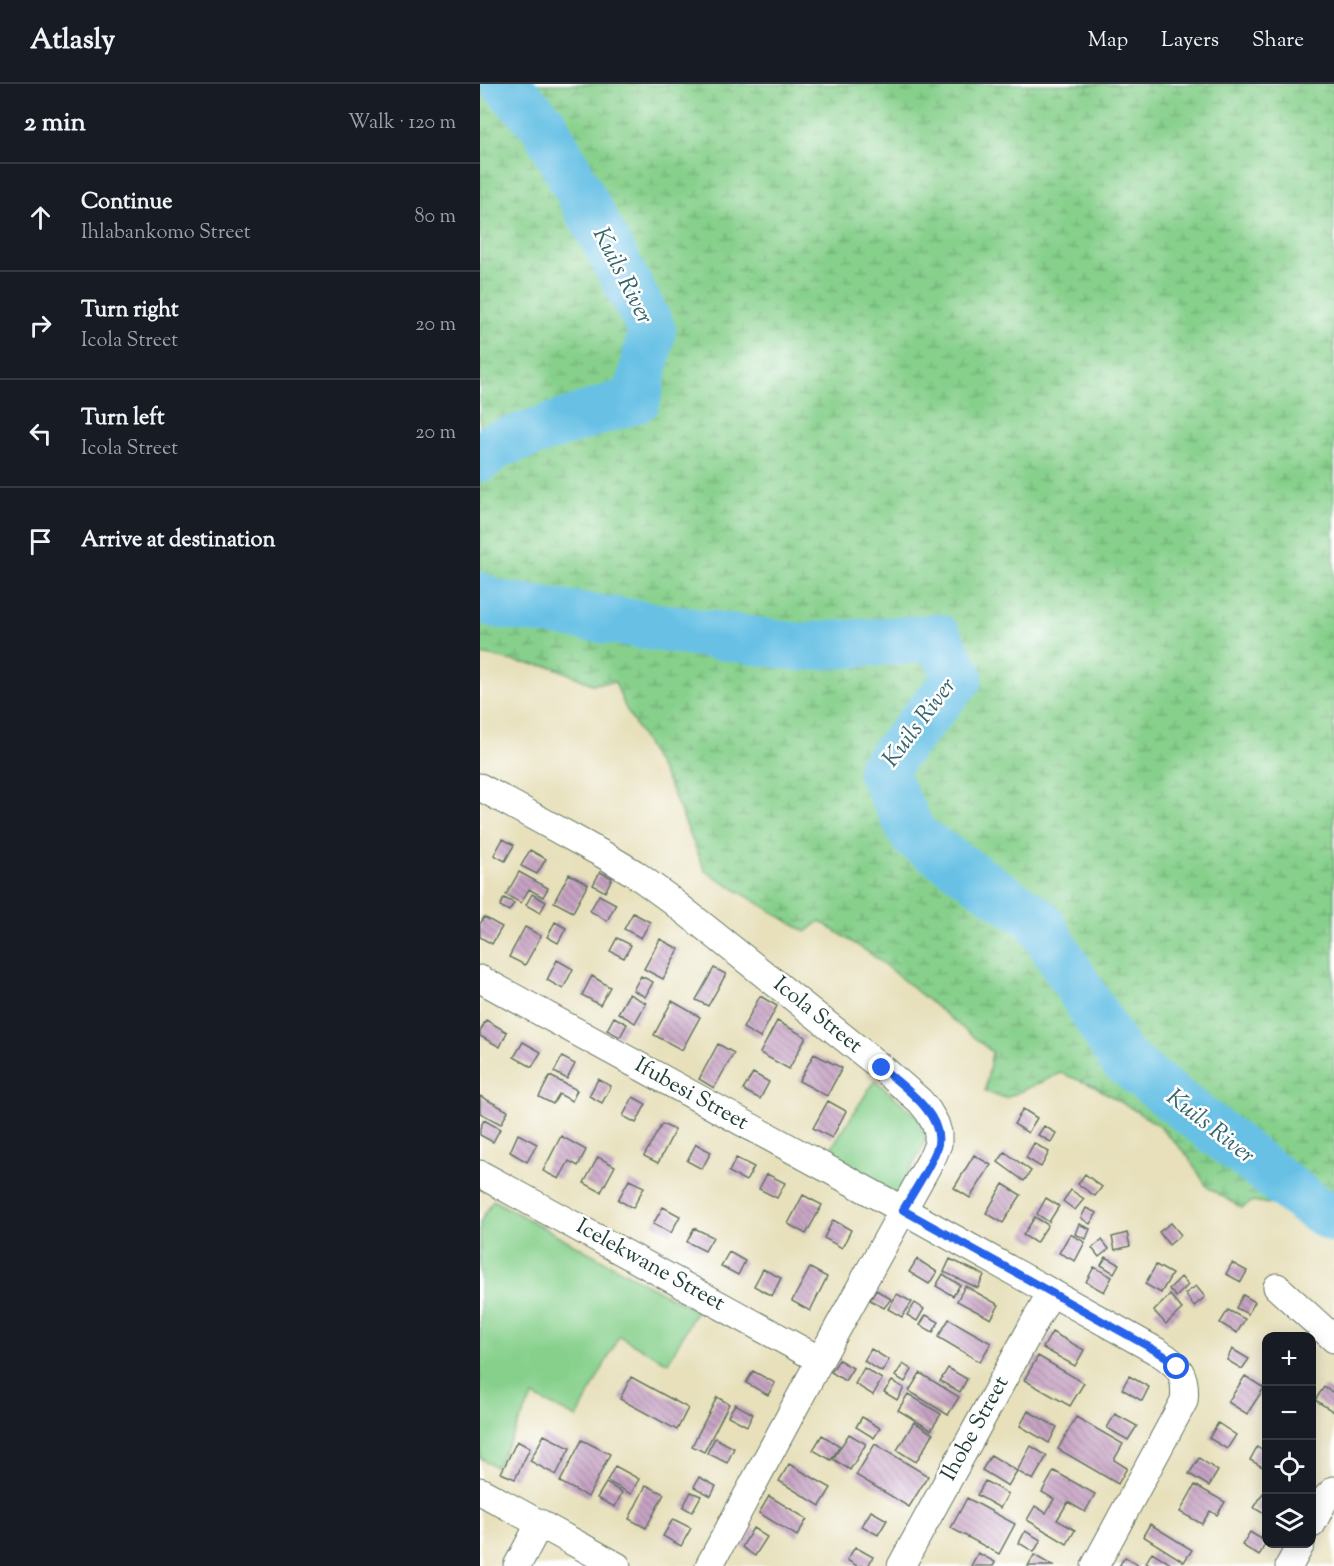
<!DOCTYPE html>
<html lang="en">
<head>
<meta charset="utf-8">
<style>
  :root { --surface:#171b24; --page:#242831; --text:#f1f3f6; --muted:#9ea1a6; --line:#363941 }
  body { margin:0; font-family:"Sorts Mill Goudy",serif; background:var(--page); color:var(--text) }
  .controls { position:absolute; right:18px; bottom:18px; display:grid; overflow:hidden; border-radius:12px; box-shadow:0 3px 15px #0003 }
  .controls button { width:54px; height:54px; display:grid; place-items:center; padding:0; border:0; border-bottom:2px solid var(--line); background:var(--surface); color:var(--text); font:30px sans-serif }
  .stop { position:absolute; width:18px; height:18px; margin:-14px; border:4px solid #2563eb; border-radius:50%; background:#fff }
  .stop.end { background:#2563eb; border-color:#fff; box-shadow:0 2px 6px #0008 }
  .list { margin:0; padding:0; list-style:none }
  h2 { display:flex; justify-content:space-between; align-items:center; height:78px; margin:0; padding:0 24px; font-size:26px }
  h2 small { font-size:20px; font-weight:400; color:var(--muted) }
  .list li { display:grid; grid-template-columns:39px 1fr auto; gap:18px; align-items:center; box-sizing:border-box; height:108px; padding:0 24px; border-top:2px solid var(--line) }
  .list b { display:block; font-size:22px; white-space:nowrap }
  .list p { margin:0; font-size:20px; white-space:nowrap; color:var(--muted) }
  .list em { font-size:20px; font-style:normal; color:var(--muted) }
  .icon { flex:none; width:33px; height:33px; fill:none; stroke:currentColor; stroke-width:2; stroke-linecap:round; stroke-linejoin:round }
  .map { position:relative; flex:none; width:854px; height:1482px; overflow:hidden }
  header { display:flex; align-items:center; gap:36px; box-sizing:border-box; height:84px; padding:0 30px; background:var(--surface); border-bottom:2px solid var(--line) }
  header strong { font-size:28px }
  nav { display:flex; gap:33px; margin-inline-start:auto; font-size:21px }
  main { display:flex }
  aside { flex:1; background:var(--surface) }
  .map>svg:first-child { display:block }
  .green { fill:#87d08c; stroke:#538660; stroke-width:1.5 }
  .wetland { fill:url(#wetland-marsh); stroke:#538660; stroke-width:1.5 }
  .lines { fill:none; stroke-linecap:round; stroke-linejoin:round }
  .river { stroke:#67c1e5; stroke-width:48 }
  .building { fill:url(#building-back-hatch) }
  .street-casing { stroke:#657663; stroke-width:29 }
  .street { stroke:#fff; stroke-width:27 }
  .route { stroke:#2563eb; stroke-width:8 }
  .labels { text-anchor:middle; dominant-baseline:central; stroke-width:5; stroke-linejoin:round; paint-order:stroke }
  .street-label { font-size:22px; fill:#1f3d34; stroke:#fff }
  .water-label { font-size:24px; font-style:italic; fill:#356569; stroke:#fff }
</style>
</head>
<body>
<header>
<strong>Atlasly</strong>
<nav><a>Map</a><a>Layers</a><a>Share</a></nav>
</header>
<main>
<aside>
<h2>2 min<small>Walk · 120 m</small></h2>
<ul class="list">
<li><svg class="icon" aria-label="ahead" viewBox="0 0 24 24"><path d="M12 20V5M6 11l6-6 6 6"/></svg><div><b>Continue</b><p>Ihlabankomo Street</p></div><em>80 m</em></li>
<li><svg class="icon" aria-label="right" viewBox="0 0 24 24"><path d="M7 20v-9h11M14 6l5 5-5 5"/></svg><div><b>Turn right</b><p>Icola Street</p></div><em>20 m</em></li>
<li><svg class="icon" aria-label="left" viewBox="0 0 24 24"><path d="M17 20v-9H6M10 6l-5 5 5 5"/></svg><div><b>Turn left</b><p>Icola Street</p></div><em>20 m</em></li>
<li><svg class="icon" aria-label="arrive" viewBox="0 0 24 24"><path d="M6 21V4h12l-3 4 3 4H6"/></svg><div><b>Arrive at destination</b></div></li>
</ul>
</aside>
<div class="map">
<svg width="854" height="1482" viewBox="0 0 854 1482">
  <defs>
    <pattern id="wetland-marsh" width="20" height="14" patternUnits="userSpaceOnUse" patternTransform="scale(1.5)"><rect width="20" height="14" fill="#87d08c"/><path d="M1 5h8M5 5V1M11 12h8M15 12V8" fill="none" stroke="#6eaa73"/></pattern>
    <pattern id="building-back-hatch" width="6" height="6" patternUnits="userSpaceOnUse" patternTransform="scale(1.5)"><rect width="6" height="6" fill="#c6a2c3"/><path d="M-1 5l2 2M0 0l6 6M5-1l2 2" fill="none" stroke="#a0859f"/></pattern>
  </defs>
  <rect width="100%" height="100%" fill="#fff"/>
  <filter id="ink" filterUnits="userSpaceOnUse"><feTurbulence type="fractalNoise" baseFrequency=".0167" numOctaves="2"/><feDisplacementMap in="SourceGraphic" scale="12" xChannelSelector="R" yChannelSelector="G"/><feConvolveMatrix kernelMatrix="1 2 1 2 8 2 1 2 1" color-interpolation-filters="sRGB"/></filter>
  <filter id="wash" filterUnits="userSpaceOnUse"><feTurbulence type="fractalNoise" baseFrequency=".008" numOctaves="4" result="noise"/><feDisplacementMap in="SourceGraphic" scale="24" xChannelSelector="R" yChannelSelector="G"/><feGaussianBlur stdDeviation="1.35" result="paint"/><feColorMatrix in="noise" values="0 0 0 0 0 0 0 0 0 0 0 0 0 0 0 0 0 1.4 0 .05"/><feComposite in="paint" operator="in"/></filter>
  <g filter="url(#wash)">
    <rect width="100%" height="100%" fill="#e7e0bb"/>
    <path class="green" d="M395,996L440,1035L446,1057L417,1111L348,1069Z
      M13,1116L216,1227L188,1279L139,1252L97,1334L53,1312L16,1383L0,1374V1138Z"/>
    <path class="wetland" d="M0,0H854V1151L798,1110L788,1120L773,1117L762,1124L727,1103L707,1071L677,1040L616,1003L581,989L526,1014L505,1008L512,968L391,870L340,837L326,848L225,787L190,702L145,623L135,598L112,600L73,583L42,579L0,570Z"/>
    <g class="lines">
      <path class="river" d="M0,374L16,361L157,315L172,246L64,41L25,0
        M0,512L16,520L319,563L458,554L479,593L401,686L434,752L558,836L642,975L829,1120L854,1135"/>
    </g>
    <g id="blocks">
      <path class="building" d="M23,755L34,761L25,777L14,771Z
        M50,766L66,775L57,790L41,782Z
        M39,788L68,804L63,813L49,805L41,819L26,811Z
        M120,788L132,794L125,808L113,801Z
        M89,790L108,800L93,828L74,818Z
        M52,810L66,818L60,829L46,821Z
        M119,811L136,820L127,837L110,827Z
        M24,814L34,819L29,827L20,822Z
        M153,829L170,838L161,854L144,845Z
        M4,833L22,843L12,860L0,853V840Z
        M75,838L86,844L78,859L67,853Z
        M45,843L61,852L45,881L29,873Z
        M137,854L151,861L144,874L130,867Z
        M180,855L199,865L183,895L164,885Z
        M77,876L93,885L83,905L67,896Z
        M234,884L246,890L228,922L216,916Z
        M112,892L130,903L120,921L102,911Z
        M161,892L173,898L165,913L153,906Z
        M149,910L166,919L155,939L138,929Z
        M280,912L297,922L280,954L263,944Z
        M192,917L220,933L202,966L174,951Z
        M134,933L147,940L140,953L127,946Z
        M6,936L27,948L20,963L0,952V948Z
        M297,937L326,953L309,985L280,969Z
        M43,958L61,968L52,983L34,973Z
        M238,960L254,969L234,1004L219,995Z
        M334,970L362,984L347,1012L319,997Z
        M82,973L95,980L87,995L74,988Z
        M273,989L289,998L280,1015L263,1006Z
        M70,992L97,1006L92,1017L79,1010L73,1020L59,1013Z
        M118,995L131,1002L122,1019L109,1012Z
        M0,1012L28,1027L21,1040L0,1029Z
        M153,1013L166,1020L156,1039L143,1032Z
        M348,1017L366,1027L352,1054L333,1044Z
        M543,1025L557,1034L548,1049L534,1040Z
        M4,1036L20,1045L13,1058L0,1051V1044Z
        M182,1040L195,1046L178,1079L164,1072Z
        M564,1042L576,1049L571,1058L558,1051Z
        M38,1050L57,1060L47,1078L30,1068Z
        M81,1052L106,1066L98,1082L89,1077L79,1095L63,1087Z
        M554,1059L569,1068L561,1083L546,1074Z
        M216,1060L231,1068L222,1085L207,1077Z
        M525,1068L551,1087L544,1097L518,1078Z
        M494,1071L511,1081L490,1114L474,1104Z
        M118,1073L135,1082L121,1108L104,1099Z
        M256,1074L274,1083L266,1097L249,1088Z
        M287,1090L305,1099L297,1114L279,1105Z
        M605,1090L622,1103L615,1112L598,1100Z
        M149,1096L164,1103L153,1124L138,1116Z
        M523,1100L541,1111L523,1139L506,1129Z
        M591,1106L604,1115L595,1126L583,1117Z
        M323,1111L342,1121L326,1150L308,1140Z
        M566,1114L579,1122L569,1138L557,1130Z
        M183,1123L200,1132L191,1149L173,1140Z
        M606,1124L617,1129L610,1140L601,1134Z
        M555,1133L568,1141L556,1159L543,1151Z
        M353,1136L371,1146L362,1164L344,1154Z
        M691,1139L701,1151L689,1161L679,1148Z
        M599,1140L610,1145L606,1155L595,1150Z
        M214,1144L233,1153L225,1167L207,1158Z
        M647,1149L650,1162L635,1166L632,1153Z
        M590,1150L605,1158L595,1177L579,1169Z
        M622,1156L629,1165L619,1173L612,1164Z
        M249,1168L265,1177L258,1191L241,1182Z
        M626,1173L639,1180L634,1189L621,1181Z
        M437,1175L457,1188L449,1200L429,1188Z
        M470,1175L504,1191L498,1204L464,1188Z
        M752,1179L767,1187L761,1198L746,1190Z
        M676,1181L692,1190L681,1209L665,1200Z
        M614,1183L632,1193L624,1208L606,1198Z
        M330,1184L347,1193L330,1227L312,1217Z
        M283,1185L301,1194L292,1212L274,1202Z
        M463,1190L480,1201L473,1212L456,1202Z
        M701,1193L708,1201L696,1213L689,1205Z
        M485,1202L519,1221L511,1235L477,1217Z
        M716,1202L725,1213L714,1222L705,1210Z
        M396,1206L411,1215L404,1224L390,1216Z
        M417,1210L432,1218L422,1233L408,1225Z
        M690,1211L702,1225L686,1240L674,1227Z
        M763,1211L775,1218L768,1230L756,1224Z
        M435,1219L444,1225L437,1237L427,1231Z
        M748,1226L765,1235L757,1249L740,1239Z
        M446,1231L459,1238L453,1248L440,1241Z
        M469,1235L511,1259L500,1278L458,1253Z
        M572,1248L604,1266L595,1282L563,1264Z
        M391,1265L409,1276L402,1288L384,1277Z
        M752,1265L769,1275L762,1285L747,1276Z
        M558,1272L604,1299L590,1322L544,1296Z
        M359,1276L373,1284L365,1297L351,1288Z
        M423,1280L432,1286L425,1298L415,1292Z
        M384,1284L402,1295L393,1311L375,1300Z
        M468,1284L487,1295L480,1308L460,1297Z
        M273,1287L295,1299L288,1311L266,1299Z
        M440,1289L479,1313L468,1331L429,1307Z
        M649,1292L669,1303L662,1317L642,1305Z
        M765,1292L784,1304L767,1330L748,1318Z
        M151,1293L208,1324L197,1346L140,1315Z
        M412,1297L424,1304L417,1316L404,1308Z
        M844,1303L854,1309V1328L835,1316Z
        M428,1310L461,1330L451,1346L418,1326Z
        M237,1313L249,1320L224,1368L212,1362Z
        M255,1320L273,1330L267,1342L248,1332Z
        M548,1327L577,1343L569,1359L540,1342Z
        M635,1330L657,1342L648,1356L627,1344Z
        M382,1333L400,1344L394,1354L376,1343Z
        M596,1333L643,1360L634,1376L647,1384L638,1400L578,1365Z
        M434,1338L453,1350L436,1378L417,1366Z
        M738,1339L756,1351L747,1365L729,1354Z
        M369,1350L386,1360L370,1386L353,1375Z
        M64,1351L90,1364L76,1391L50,1377Z
        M342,1351L360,1362L351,1376L333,1366Z
        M235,1354L254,1364L247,1379L227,1369Z
        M102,1356L130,1370L108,1413L80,1398Z
        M37,1357L50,1364L35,1395L21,1389Z
        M395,1360L448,1392L429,1423L376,1391Z
        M551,1362L567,1372L553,1396L537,1387Z
        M777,1363L786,1369V1385L770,1376Z
        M511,1371L537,1387L528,1402L502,1386Z
        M719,1374L738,1387L729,1402L709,1390Z
        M309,1380L351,1404L340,1422L299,1397Z
        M135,1382L159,1395L151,1410L127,1397Z
        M574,1387L615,1410L605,1428L588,1418L577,1436L595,1446L587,1460L547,1436L555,1422L566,1429L574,1415L562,1408Z
        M219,1393L236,1402L231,1412L214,1403Z
        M505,1397L528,1410L520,1424L497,1411Z
        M126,1399L142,1408L135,1423L117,1414Z
        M166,1401L184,1410L166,1444L149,1435Z
        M715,1401L745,1418L737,1431L730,1427L722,1440L700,1428Z
        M211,1408L221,1412L212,1428L203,1423Z
        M783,1409L786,1411V1431L774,1424Z
        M289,1412L327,1435L317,1452L279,1429Z
        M487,1414L535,1440L519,1470L471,1444Z
        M391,1427L407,1436L398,1451L382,1442Z
        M193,1435L211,1444L201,1462L183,1452Z
        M670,1440L712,1466L704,1478L663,1452Z
        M273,1444L287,1453L275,1472L262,1463Z
        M545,1447L561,1456L554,1468L539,1459Z
        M770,1448L786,1458L779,1472L762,1461Z
        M375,1463L393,1473L388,1482H377L367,1476Z
        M672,1468L694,1482H671L666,1479Z
        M498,1469L515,1478L513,1482H491Z
        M554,1471L573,1482H548Z
        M645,1473L660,1482H639Z"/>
    </g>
  </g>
  <g filter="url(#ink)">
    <use href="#blocks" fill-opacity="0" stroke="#657663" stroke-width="1.5"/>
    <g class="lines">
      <g class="street-casing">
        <path id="street" d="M0,703L124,771L154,789L187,813L402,984L440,1017L448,1027L455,1039L458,1049V1060L453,1072L340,1276L229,1482
          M0,895L423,1126L678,1268C699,1281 707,1291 704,1317L615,1482
          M0,1090L340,1276
          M797,1203L854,1255
          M0,1407L137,1482
          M832,1440L845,1415L854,1406
          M37,1482L60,1439
          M421,1482L571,1208
          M809,1482L821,1460"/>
      </g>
      <use href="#street" class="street"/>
    </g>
  </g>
  <g class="lines" filter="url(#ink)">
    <path class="route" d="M402,984C422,1002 463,1029 458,1060C455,1076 432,1110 423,1126L678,1268L688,1274L697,1283"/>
  </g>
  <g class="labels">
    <g class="street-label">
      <text transform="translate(337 932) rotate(39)">Icola Street</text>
      <text transform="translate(211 1011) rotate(29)">Ifubesi Street</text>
      <text transform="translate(170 1182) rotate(29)">Icelekwane Street</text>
      <text transform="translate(496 1345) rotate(-61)">Ihobe Street</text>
    </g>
    <g class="water-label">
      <text transform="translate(142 192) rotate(63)">Kuils River</text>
      <text transform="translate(440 639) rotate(-53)">Kuils River</text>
      <text transform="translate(730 1043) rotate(38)">Kuils River</text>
    </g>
  </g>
</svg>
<div class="controls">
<button>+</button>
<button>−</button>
<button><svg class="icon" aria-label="locate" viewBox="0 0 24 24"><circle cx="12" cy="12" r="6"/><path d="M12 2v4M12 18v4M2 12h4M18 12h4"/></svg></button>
<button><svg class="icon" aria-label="layers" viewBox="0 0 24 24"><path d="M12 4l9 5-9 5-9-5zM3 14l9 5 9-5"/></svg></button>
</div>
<div class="stop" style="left:697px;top:1283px"></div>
<div class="stop end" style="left:402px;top:984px"></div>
</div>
</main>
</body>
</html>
